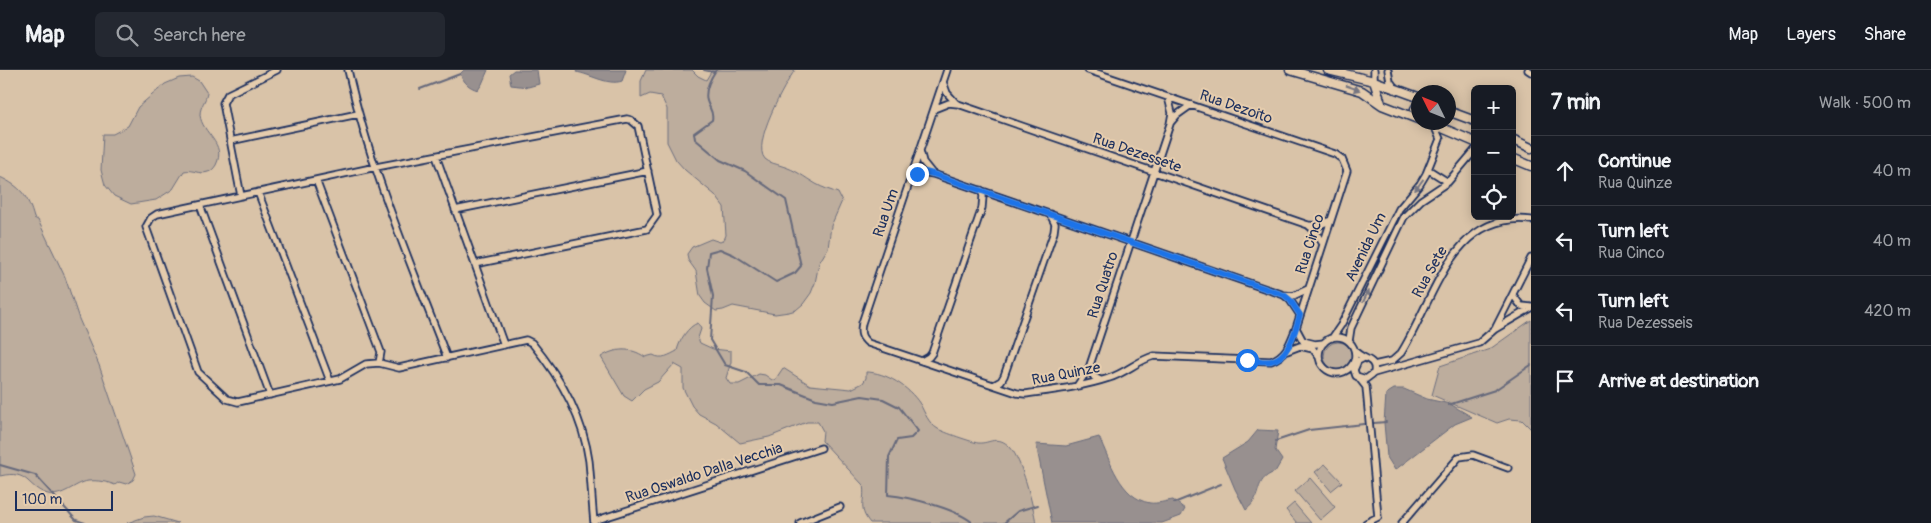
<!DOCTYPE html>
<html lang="en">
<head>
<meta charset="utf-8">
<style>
  :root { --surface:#171b24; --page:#242831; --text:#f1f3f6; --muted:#9ea1a6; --line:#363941 }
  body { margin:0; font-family:Pangolin,sans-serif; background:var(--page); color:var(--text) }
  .controls { position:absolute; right:15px; top:15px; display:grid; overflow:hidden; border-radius:8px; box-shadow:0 2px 12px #0003 }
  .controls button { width:45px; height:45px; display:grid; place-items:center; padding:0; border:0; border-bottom:1px solid var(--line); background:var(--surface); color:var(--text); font:25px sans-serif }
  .compass { position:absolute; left:1411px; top:15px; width:45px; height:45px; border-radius:50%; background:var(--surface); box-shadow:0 2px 12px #0003; rotate:313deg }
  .scale { position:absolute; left:15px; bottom:12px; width:98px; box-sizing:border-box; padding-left:5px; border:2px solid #1b2f5e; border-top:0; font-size:14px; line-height:18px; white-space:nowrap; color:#1b2f5e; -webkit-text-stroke:4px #e5ccad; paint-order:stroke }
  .stop { position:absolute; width:15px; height:15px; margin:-11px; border:4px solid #1a73e8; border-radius:50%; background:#fff }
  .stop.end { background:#1a73e8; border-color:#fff; box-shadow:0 1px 5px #0008 }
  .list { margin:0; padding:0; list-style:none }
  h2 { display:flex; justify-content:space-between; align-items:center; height:65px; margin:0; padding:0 20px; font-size:21px }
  h2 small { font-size:16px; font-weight:400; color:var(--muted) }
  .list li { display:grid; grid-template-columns:32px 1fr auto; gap:15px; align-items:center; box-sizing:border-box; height:70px; padding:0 20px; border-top:1px solid var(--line) }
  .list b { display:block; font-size:19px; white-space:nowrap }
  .list p { margin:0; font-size:16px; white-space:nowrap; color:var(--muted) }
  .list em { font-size:16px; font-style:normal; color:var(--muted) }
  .icon { flex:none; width:28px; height:28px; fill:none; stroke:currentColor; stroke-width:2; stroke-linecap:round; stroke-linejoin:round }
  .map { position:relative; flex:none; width:1531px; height:453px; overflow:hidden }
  header { display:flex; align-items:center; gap:30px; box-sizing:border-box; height:70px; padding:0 25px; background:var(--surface); border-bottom:1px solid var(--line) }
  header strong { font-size:24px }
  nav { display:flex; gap:28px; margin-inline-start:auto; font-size:18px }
  .search { width:350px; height:45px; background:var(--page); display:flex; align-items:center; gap:12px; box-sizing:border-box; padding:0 18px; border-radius:8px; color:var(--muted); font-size:19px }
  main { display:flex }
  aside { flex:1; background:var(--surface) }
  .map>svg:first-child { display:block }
  .green { fill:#bdad9d; stroke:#6c6e7e }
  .water { fill:#98908f; stroke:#66697b }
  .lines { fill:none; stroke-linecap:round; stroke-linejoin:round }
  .stream { stroke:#66697b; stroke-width:2 }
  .minor-casing { stroke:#1b2f5e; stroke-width:9 }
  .secondary-casing { stroke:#1b2f5e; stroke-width:11 }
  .minor { stroke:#e5ccad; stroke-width:5.5 }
  .secondary { stroke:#e5ccad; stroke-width:8 }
  .oneway { fill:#767682 }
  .route { stroke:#1a73e8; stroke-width:6 }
  .labels { text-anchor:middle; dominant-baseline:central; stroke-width:4; stroke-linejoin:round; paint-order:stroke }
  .street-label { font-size:15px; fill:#1b2f5e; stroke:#e5ccad }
</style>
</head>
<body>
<header>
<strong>Map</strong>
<div class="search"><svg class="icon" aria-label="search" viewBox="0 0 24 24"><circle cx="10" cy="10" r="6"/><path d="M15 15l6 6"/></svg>Search here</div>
<nav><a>Map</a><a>Layers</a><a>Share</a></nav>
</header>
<main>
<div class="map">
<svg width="1531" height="453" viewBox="0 0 1531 453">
  <rect width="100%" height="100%" fill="#d9c3a8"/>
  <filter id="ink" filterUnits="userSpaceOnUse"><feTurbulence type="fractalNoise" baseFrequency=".02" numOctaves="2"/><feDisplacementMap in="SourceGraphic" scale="10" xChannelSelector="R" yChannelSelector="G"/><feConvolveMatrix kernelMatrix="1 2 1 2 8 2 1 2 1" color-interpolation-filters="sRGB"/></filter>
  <g filter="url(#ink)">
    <path class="green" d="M646,0H692L698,6L706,10L712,0H795C785,14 751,74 765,89C769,93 777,94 782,96C796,100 804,107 816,114C823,118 830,120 838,123L842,131L831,156L828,178L819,193L815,213L811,223L803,234L796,240L789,242L775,244L733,236L723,240L716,241L705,233L700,226L696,201L688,190L687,184L692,177L711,169L720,172L724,170L726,165L724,137L715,125L685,100L676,90L667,72V39L661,26L650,24L641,28V11Z
      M192,7L199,11L207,23C206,31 200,36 200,45C202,64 227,73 216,95C214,98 212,101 208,102C199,105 193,99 184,101L173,119L156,130L131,134L114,126L105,115L101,100L103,64H113L128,56L138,37L165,14L179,8Z
      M0,107C21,117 28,126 34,148L38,150L65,207L79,249L99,295L136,404L133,410L126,414L119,412L115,415C108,412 97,410 88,411C75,413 62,428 48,424C26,418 30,399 0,406Z
      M1531,250V359L1522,350L1509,349L1497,353L1432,325L1440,296L1490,279Z
      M698,253L701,259L698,268L700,273L713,279L731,281V292L726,308L730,314H739L759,304L765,305L772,310H775L783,298L810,315L851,319L863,313L866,308V302C886,302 909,317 920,334C925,343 928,353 938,359C943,362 972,372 978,373C990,374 997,364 1010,377C1022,390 1033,435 1036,453H870C857,437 866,432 863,415L822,371L823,361L818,352H807L769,367L740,373L716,353L699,344L692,336L683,318V299L674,294L658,312L644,319L632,331L624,326L601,287C615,278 631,277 645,287L653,285C662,290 669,285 677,281C679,271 688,256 698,253Z
      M1324 286a14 14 0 1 1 28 0a14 14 0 1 1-28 0Z
      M1325,394L1342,412L1331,421L1315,402Z
      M1310,408L1335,437L1320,450L1295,421Z
      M1294,433L1311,453H1297L1286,440Z
      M154,446L178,453H127L144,447Z"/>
    <path class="water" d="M464,0H488L482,14L478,20C468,17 465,13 460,4Z
      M514,0H537L539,14L528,17L511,15L509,4Z
      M577,0H626L622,11C608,16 590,4 576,2Z
      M1394,319H1404L1427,329L1450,334L1472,347L1455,354L1395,400L1387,387L1384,353L1386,324Z
      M1258,360L1278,361L1275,380L1282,390L1275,402C1252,410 1264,426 1246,440L1235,419L1222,388L1248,372Z
      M1099,367C1110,390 1120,428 1150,433C1157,434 1166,431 1173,430L1185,439L1181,446L1162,453H1052L1036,374L1066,376Z"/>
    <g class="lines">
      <path class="stream" d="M704,0L714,2
        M716,0C710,9 704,20 707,31C709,38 714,42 712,50L694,63L695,69L720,90L745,101L786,130L801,196L795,203L776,212L734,185L720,179L709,182L707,198L713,226L710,270L725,295L746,302L759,315H781L816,329L833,332L862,326L883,329L899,337L918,361L911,368L897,370L889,387L888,425C910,427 957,439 973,453
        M420,19L460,4
        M1448,335L1495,320L1531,295
        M1374,353L1386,352
        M1276,371L1309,360L1364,354
        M0,395L35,405L76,450L85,453
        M1174,433L1221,414
        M1004,453L1018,441L1038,435"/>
      <g class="minor-casing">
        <path id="minor" d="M348,0C370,99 411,194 447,288
          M947,0L862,253C860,263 861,267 868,273L1017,323L1025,324C1053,320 1082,317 1109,308C1126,303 1138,290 1154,286L1271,291C1287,285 1290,273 1296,258L1347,101L1342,89L1335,84L1088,0
          M1388,0L1390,11L1395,18
          M1528,0L1531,2
          M1374,11V0
          M943,12L947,23L956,33
          M934,39L949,33L958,34L1308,155L1318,156L1331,150
          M1171,52L1177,45L1191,35
          M230,71L358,44
          M920,81L923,92L931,102
          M436,86L504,275
          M1429,100L1448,112
          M910,109C918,103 923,102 933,104L1284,225L1293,226L1308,219
          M316,110L381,282L379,293
          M258,122L330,311
          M241,126L223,33L228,24L277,0
          M200,135L270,325
          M455,140L648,101
          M1308,155L1315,161L1323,174
          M475,194L647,159L657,145L638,56L631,50L627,49L376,97L157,144L151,148L146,157L198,302L227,329L238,332L340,309L366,294L379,293L399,298L526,270L532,273C560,307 583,347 589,391C591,411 592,432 594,453
          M1284,225L1290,230L1300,245
          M1513,225L1521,236L1531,237
          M1496,257L1531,188
          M1296,258L1303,271L1315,274L1324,273
          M1319 285a18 18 0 1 1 36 0a18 18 0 1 1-36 0Z
          M1332,268L1341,255L1399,139L1420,114L1426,104L1440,69L1434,55
          M1349,271L1351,258L1404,147L1421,130L1448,112L1475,80
          M1287,281L1300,276L1313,279L1319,287
          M1355,281C1363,290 1377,288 1374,303L1366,309L1356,306L1354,300L1358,291L1364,288
          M922,291L929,287L932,283L982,138L983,126L981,120
          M1374,295L1392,291L1401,283C1434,231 1451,140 1531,150
          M1089,298L1094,307L1100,310
          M1374,303L1479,273L1495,259L1531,238
          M1359,308L1366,317L1378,447
          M994,315L1001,311L1004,306L1054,162L1055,154L1050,144
          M1077,316L1089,298L1170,54L1172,43L1168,27
          M594,451L821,378
          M800,453L840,437
          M1366,453L1378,447
          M1402,453L1459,387L1473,385L1508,398"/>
      </g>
      <g class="secondary-casing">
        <path id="secondary" d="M1290,0L1362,21L1382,35L1418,49
          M1328,0L1374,11L1418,27
          M1374,11L1381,33
          M1448,41L1475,51
          M1417,48L1415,39L1418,34
          M1428,52L1475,72
          M1512,69L1531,78
          M1512,88L1531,96"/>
      </g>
      <use href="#minor" class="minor"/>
      <use href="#secondary" class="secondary"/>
    </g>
    <defs><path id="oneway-solid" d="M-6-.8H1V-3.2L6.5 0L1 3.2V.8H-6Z" transform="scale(1.25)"/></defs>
    <g class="oneway">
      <use href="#oneway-solid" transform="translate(1353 18) rotate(19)"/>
      <use href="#oneway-solid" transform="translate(1419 115) rotate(126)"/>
      <use href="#oneway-solid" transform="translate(1366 226) rotate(-64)"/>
    </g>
  </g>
  <g class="lines" filter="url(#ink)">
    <path class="route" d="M917,104L925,102L933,104L1284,225L1290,230L1300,245C1295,260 1290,287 1271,291C1264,292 1255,290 1247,290"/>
  </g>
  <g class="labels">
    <g class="street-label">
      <text transform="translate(1236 37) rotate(19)">Rua Dezoito</text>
      <text transform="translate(1137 83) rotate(19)">Rua Dezessete</text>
      <text transform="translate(886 143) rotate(-71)">Rua Um</text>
      <text transform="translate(1310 174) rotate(-72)">Rua Cinco</text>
      <text transform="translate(1366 177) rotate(-64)">Avenida Um</text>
      <text transform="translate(1430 202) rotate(-61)">Rua Sete</text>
      <text transform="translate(1103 215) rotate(-72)">Rua Quatro</text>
      <text transform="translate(1066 304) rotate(-11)">Rua Quinze</text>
      <text transform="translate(704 403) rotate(-18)">Rua Oswaldo Dalla Vecchia</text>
    </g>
  </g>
</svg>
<div class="controls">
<button>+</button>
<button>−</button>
<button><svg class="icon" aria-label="locate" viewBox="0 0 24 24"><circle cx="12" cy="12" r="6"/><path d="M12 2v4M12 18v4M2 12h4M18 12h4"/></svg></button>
</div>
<svg class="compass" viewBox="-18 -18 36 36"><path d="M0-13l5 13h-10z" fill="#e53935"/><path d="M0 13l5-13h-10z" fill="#9ea1a6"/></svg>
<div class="scale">100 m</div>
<div class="stop" style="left:1247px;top:290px"></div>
<div class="stop end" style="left:917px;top:104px"></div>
</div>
<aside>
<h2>7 min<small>Walk · 500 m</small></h2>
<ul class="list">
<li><svg class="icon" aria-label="ahead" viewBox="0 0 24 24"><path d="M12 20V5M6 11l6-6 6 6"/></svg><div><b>Continue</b><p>Rua Quinze</p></div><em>40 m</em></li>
<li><svg class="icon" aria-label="left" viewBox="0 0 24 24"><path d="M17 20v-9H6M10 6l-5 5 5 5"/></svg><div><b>Turn left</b><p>Rua Cinco</p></div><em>40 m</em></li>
<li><svg class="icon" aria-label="left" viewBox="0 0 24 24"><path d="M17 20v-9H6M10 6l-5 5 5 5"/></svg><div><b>Turn left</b><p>Rua Dezesseis</p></div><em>420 m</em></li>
<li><svg class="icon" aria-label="arrive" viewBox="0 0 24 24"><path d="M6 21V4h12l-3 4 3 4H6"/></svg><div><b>Arrive at destination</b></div></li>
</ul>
</aside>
</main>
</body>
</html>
